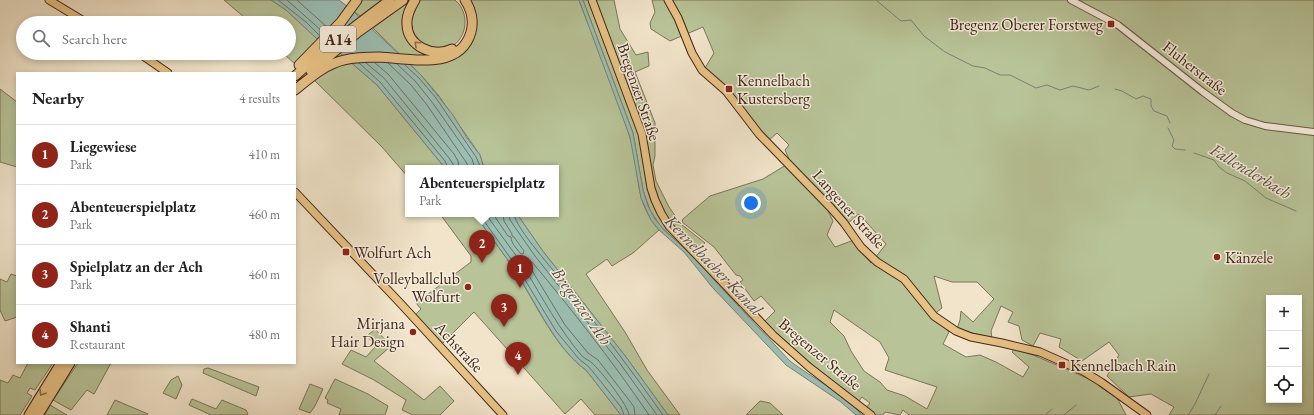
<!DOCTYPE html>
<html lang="en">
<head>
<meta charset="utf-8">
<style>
  :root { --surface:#fff; --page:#f2f2f2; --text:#202124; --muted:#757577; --line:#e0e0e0; --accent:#8f2418 }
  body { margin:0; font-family:"EB Garamond",serif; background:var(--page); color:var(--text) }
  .controls { position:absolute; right:12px; bottom:12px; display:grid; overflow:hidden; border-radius:0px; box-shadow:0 2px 6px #0003 }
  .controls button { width:36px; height:36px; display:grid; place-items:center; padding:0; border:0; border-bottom:1px solid var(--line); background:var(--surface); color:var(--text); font:20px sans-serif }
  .you { position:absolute; left:751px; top:203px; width:14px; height:14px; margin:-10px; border:3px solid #fff; border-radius:50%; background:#1a73e8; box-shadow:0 0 0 6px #1a73e833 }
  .badge { display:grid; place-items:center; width:26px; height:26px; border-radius:50%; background:var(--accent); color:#fff; font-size:13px; font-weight:700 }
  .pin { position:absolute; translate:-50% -33px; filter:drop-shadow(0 1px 2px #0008) }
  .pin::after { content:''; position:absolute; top:21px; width:14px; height:12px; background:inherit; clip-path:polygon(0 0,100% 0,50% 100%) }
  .popup { position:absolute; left:405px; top:165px; width:154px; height:52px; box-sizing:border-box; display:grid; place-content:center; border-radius:0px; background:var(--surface); filter:drop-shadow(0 1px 3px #0005); font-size:13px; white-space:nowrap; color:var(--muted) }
  .popup b { font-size:15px; color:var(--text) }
  .popup::after { content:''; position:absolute; left:50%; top:100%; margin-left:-8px; border:8px solid transparent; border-top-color:var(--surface) }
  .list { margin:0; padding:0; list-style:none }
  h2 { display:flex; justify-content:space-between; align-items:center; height:52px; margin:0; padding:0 16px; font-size:17px }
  h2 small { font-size:13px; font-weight:400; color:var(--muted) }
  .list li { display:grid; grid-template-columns:26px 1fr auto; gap:12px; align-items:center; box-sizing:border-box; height:60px; padding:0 16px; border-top:1px solid var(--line) }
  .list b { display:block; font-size:15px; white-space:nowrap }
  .list p { margin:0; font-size:13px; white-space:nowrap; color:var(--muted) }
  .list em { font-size:13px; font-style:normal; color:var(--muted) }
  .icon { flex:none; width:22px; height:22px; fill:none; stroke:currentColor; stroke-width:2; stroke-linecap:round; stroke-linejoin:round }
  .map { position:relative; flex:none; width:1314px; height:415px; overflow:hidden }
  .search { position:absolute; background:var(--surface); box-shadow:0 2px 6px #0003; left:16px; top:16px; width:280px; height:44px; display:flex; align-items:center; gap:10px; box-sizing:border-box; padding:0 14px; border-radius:22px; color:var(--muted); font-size:15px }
  .panel { position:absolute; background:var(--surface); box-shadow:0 2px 6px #0003; left:16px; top:72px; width:280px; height:292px; border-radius:0px }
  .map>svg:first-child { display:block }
  .green { fill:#b8c498; stroke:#7c7558; fill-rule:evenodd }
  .water { fill:#9bbfb3; stroke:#778275 }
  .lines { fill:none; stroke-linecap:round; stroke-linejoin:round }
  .shore { stroke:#6e7266; stroke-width:1 }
  .stream { stroke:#778275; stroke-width:1 }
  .minor-casing { stroke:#6c5645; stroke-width:8 }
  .major-casing { stroke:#402619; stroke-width:9 }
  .highway-casing { stroke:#402619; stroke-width:11 }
  .minor { stroke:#f6eddd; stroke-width:6 }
  .major { stroke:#e8c285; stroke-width:7 }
  .highway { stroke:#e8c285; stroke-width:9 }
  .oneway { stroke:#8c6c4a }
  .poi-dot { fill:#8f2418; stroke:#f6eddd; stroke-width:1.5 }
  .labels { text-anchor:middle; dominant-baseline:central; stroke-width:3; stroke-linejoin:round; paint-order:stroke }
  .shield { fill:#f6eddd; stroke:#776254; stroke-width:1 }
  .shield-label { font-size:15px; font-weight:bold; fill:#402619 }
  .poi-label { font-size:16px; fill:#402619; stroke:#f6eddd; text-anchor:start }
  .street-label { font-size:16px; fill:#402619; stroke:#f6eddd }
  .water-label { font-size:17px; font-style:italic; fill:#574c40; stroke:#f6eddd }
</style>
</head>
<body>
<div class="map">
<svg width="1314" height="415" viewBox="0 0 1314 415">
  <rect width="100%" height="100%" fill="#f1e4ca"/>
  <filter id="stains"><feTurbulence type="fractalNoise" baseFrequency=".005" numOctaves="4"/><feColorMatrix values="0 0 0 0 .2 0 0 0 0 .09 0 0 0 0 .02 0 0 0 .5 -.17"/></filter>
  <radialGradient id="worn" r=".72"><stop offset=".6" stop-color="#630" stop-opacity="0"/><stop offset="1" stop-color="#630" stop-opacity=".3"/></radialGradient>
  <path class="green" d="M224,0H271L286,10L320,41L296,65L283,53H289V23H251Z
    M360,0H382L360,16L353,11Z
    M411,0C410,9 403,17 405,27C415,81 496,46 461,0C466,3 469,9 470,15C475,41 451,58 428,58V63C463,63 485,32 467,0H579C597,47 617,93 631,141C641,175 633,200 659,230L633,253L612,266L607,259L586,274L625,332L647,370L680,415H668L626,357L542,250L517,214H556V168H487L483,165L480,155L439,96L421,75L373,28Z
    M418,0H455C473,15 466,48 440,50C436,51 432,48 428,47C426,46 422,45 419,43C415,41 412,32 409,27L415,5Z
    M583,0H590L639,132L655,206L741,303L738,306L699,261L661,227L650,210L643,190L633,133Z
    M594,0H614L620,29L636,55L648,52L649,66L635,72L655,123V156L653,165L656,181L669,207L681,224L705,243L696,250L671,225L656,200L646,148Z
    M652,0H1314V415H1169L1174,407L1151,394L1129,397L1107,376L1119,355L1109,342L1082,361L1059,347L1061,339L1040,333L1033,346L1022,340L1019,326L1008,322L1013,312L1001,306L991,331L992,338L957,329L960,320L961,311L973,322L994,299L977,282H952L934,276L942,308L932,316L949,332L943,344L966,357L980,355L996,362L1023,377L1029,367L1012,352L1014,349L1033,355L1101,384L1115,394L1126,415H909L903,410L900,415L885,412L883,415H874L866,408L870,403L862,397L858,402L811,364L764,322L775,311L761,296L754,301L740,282L743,280L740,276L736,275L714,247L682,222L683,219L710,196L763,179L786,165L826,207L833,221L827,235L835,247L854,240L859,250L871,263L886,244L859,214L847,224L792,166L785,150L789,145L777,133L768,141L730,91V87L721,83L705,68L714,53L703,27L670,41L651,29L650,23L655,12ZM1269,298H1299V400H1269ZM834,310L880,342L889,358L885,370L937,387L927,409L905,396L887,390L880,382L864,371L851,351L844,336L830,322Z
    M340,53L377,85L445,168H408V177L382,147L312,78Z
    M0,89L17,102V167L0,162Z
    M440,214H475C488,234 504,253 517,274C536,304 556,349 586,370L621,415H595L581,399L565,414L474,312L440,346L413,317L421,309L416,303L471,262V256Z
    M11,274L17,276V317L5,321L0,310V279L7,282Z
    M375,329L391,346L374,361L424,400L440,386L454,401L440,415H413L402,410L406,400L374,380L342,364L351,350L366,357L376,346L367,336Z
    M28,363H53L35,390L30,388L27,393L32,396L20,415H0V380L8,383L13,375L20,378Z
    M78,363H111L94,394L87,390L71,410L53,400Z
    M208,368L259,387L256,396L203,373L204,369Z
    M178,376L182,385L176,399L163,393L171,380Z
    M335,379L368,394L388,406L385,415H339L341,409L327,403L328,400L325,398Z
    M310,384L323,389L315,406L310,413L299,409Z
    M192,399L216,409L222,400L246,410L248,414L247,415H211L189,405Z
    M115,400L148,414L147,415H107Z
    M760,401L770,403L783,415H746Z
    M50,405L65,414L67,415H45Z"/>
  <path class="water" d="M271,0H339L353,11L421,75L453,115L467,138L480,155L483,165L487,168H445L377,85L340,53L316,38L286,10Z
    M579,0H583L633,133L643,190L648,206L655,219L664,230L699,261L714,280L790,361C813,379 843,392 862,415H856L841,402L786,365L712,287L684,252L659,230L651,220L641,198L630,137Z
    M475,214H517L542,250L626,357L668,415H621L586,370C556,349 537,304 517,274C504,253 488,234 475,214Z"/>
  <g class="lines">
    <path class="shore" d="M278,0L306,22L320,36
      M287,0L323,32
      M297,0L328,28
      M359,63L380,82L445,161L448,168
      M366,63L384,78L449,158L453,164V168
      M375,63L388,74L454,154L458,161L459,168
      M388,63L411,85L427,105L466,162L469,168
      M397,64L415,81L432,102L472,159L475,168
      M405,65L419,78L436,98L476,157L481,168
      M479,214L519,270L556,331L579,359L589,367L602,383L621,407L624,415
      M486,214C498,232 513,250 525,269C543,299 559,329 582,356C585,359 589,360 592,363C600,370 629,406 629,415
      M493,214L508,236L511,237C511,243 517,249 521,254H523L524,251L514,237L512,236V234L504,221L503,214
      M509,214L510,220L535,256L619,362L657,415
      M514,214C515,228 557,274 568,288C600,329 632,371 663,415
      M635,415L634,407L629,400L598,360L588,353L565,325L528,264L529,261L532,262C573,311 613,362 649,415"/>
    <path class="stream" d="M876,0L901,21L911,20L924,36L945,52L973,66L985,68L1000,75H1010L1036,88L1047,85L1060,90L1073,86L1089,90L1099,86
      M1115,89L1122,91L1136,99L1143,96L1151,99V106L1154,111L1167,116L1170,123
      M1168,128L1174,140L1172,146L1175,149L1185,150
      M1194,153L1214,160L1219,167L1227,173L1245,181L1266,198L1296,211
      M1189,414L1195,404L1209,374
      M1045,415L1052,409
      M1064,415L1076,405
      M1215,415L1221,406"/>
    <g class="minor-casing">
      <path id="minor" d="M1071,0L1118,25L1203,92L1232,113L1245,120L1265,126L1314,132"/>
    </g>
    <g class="major-casing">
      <path id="major" d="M49,0L87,23
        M592,0L642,134L651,188L655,200L661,213L669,226L773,335L809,367L871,415
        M668,0L678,18L692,53L702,70L726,91L759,134L831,208L844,223L861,247L877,262L904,279L934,316L956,331L971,337L1002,343L1040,352L1083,371L1101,382L1147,415
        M139,53L168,73
        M295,192L402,305L503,415"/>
    </g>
    <g class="highway-casing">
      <path id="highway" d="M415,0C411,7 406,15 407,24C407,46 433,58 452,49
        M299,65L341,22L357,0
        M311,71L358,32L403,0
        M295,76L324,50L390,0
        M295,90C310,78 324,65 344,60C356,57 368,57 380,57C410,59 460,71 471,32C474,21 471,9 465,0
        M29,415L61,363
        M38,415L70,363"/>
    </g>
    <use href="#minor" class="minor"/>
    <use href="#major" class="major"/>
    <use href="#highway" class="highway"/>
  </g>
  <defs><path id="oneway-chevron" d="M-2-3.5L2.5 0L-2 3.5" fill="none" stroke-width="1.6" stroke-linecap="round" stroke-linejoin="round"/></defs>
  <g class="oneway">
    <use href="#oneway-chevron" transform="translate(417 44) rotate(-137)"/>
    <use href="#oneway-chevron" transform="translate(42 393) rotate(122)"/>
  </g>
  <g class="poi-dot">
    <rect x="1107" y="20" width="8" height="8" rx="2"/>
    <rect x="725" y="85" width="8" height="8" rx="2"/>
    <rect x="342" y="248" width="8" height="8" rx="2"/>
    <circle cx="1217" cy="257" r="4"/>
    <circle cx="468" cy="287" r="4"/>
    <circle cx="413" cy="332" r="4"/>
    <rect x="1058" y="361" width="8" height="8" rx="2"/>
  </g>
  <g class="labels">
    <rect class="shield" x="320" y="26" width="36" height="26" rx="3"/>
    <g class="shield-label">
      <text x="338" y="39">A14</text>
    </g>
    <g class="poi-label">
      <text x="1103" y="24" text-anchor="end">Bregenz Oberer Forstweg</text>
      <text x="737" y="80">Kennelbach<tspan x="737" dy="18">Kustersberg</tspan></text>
      <text x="354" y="252">Wolfurt Ach</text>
      <text x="1225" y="257">Känzele</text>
      <text x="460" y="278" text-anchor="end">Volleyballclub<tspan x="460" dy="18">Wolfurt</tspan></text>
      <text x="405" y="323" text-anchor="end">Mirjana<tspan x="405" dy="18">Hair Design</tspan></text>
      <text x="1070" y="365">Kennelbach Rain</text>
    </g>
    <g class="street-label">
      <text transform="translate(1195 68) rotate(38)">Fluherstraße</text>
      <text transform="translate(639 92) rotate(71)">Bregenzer Straße</text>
      <text transform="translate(849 209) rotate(48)">Langener Straße</text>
      <text transform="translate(459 347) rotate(47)">Achstraße</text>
      <text transform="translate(820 354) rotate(40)">Bregenzer Straße</text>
    </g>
    <g class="water-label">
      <text transform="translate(1251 171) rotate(31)">Fallenderbach</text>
      <text transform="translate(714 265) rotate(46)">Kennelbacher Kanal</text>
      <text transform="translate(582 306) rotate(55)">Bregenzer Ach</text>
    </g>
  </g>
  <rect width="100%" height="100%" filter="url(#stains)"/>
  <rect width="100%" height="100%" fill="url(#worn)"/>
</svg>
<div class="controls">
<button>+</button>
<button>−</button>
<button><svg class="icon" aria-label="locate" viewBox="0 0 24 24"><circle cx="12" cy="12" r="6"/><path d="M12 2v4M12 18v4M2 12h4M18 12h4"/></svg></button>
</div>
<div class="you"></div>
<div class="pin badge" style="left:520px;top:288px">1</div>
<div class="pin badge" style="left:482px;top:263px">2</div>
<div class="popup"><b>Abenteuerspielplatz</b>Park</div>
<div class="pin badge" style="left:504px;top:327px">3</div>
<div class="pin badge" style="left:518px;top:375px">4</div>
<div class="search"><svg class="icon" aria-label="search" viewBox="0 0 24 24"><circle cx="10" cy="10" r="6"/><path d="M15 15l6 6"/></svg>Search here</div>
<section class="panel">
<h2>Nearby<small>4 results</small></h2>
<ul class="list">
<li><span class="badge">1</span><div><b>Liegewiese</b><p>Park</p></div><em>410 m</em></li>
<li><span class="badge">2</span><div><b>Abenteuerspielplatz</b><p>Park</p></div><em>460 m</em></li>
<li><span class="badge">3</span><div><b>Spielplatz an der Ach</b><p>Park</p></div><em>460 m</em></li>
<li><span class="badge">4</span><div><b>Shanti</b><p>Restaurant</p></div><em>480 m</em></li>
</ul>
</section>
</div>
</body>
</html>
